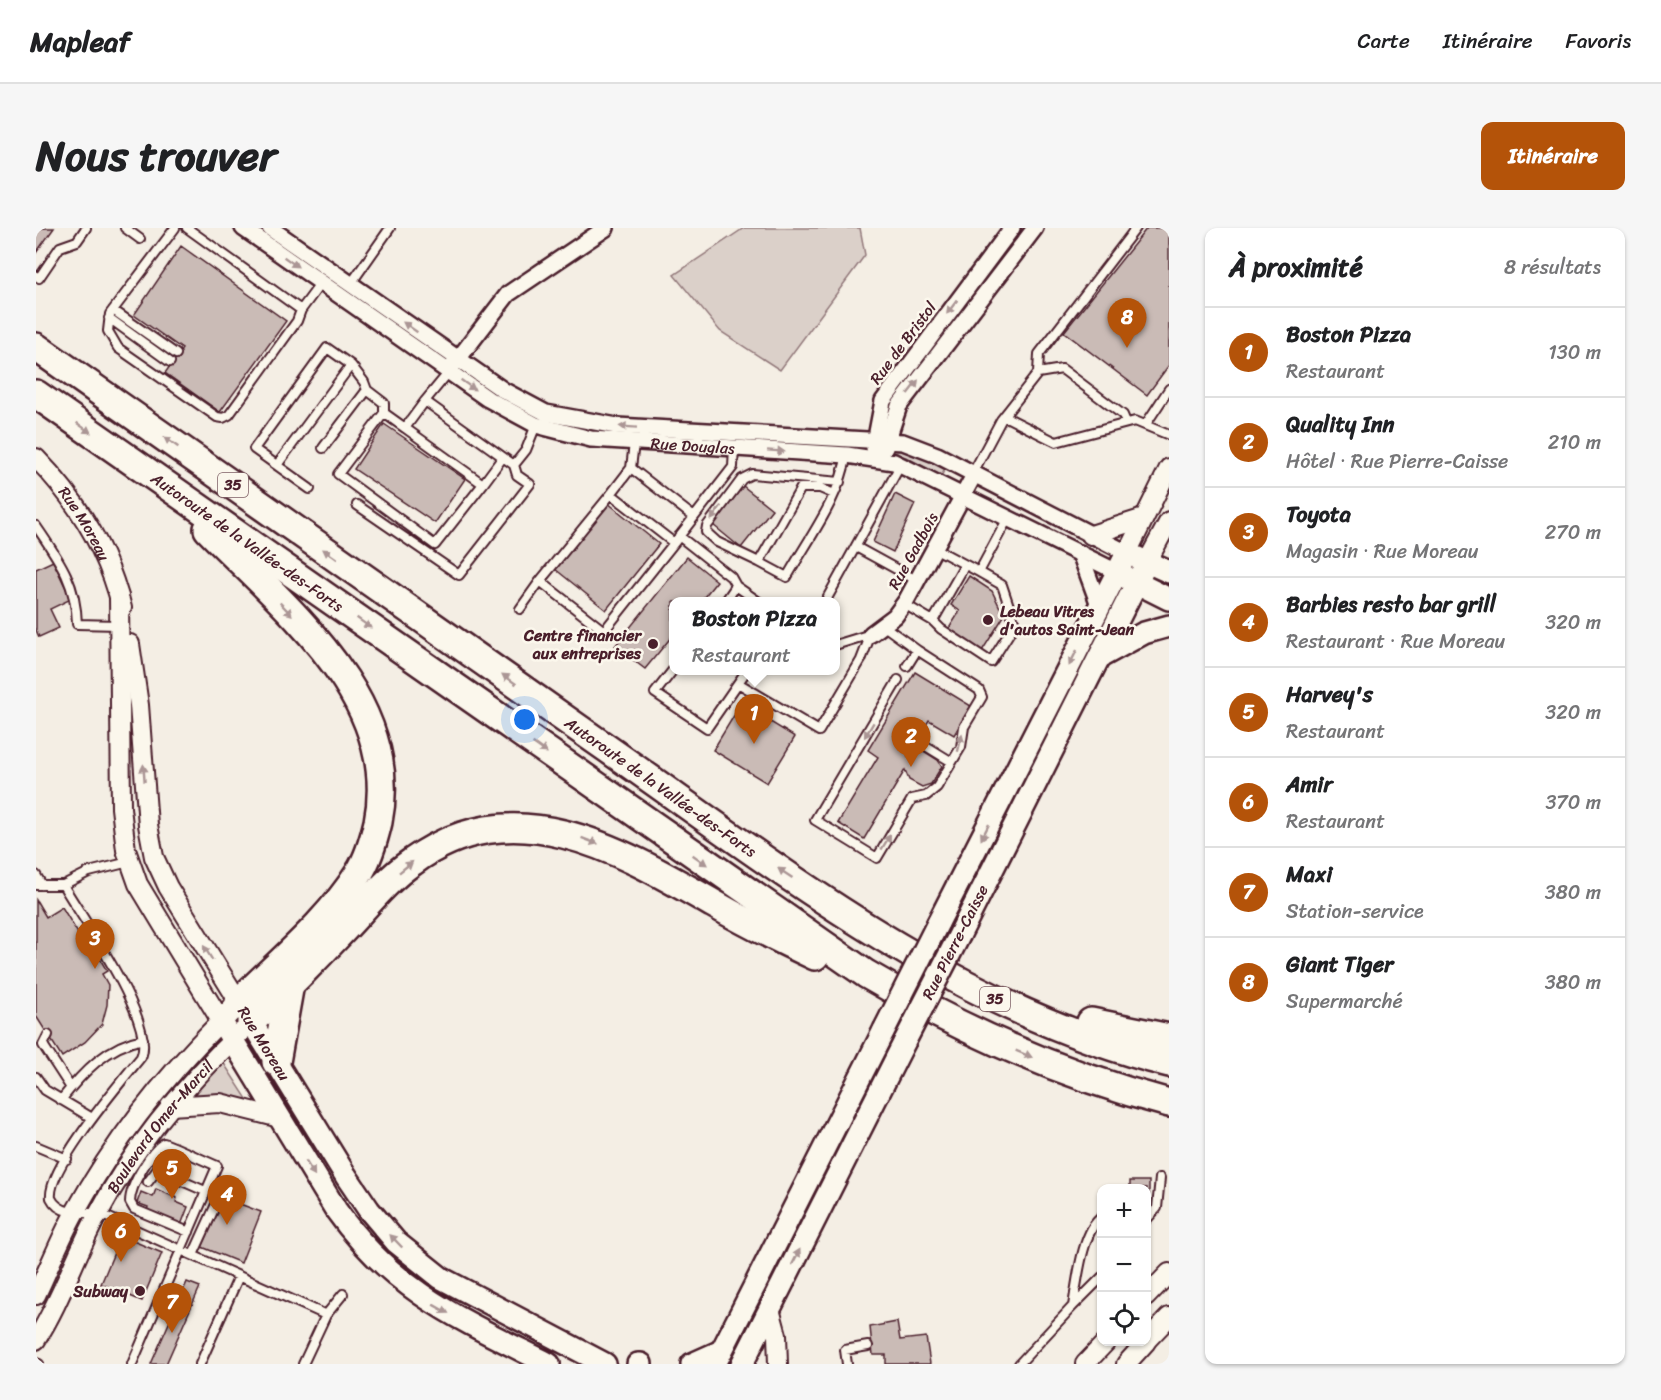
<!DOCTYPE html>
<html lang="fr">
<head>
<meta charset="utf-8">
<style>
  :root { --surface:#fff; --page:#f6f6f6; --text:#202124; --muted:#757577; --line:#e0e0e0; --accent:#b45309 }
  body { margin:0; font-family:Sriracha,sans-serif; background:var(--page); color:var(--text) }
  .controls { position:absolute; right:18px; bottom:18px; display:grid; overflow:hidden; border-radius:12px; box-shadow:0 2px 4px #0004 }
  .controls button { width:54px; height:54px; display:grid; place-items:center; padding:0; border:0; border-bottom:2px solid var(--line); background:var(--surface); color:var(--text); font:30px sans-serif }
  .you { position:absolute; left:489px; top:492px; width:21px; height:21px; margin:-15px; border:4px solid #fff; border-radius:50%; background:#1a73e8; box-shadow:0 0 0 9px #1a73e833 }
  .badge { display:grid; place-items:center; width:39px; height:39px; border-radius:50%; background:var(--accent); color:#fff; font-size:20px; font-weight:700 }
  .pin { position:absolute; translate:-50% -50px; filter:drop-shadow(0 2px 3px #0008) }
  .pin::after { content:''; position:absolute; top:32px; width:21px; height:18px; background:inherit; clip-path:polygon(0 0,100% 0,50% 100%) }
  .popup { position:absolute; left:633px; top:369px; width:171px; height:78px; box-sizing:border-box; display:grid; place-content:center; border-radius:12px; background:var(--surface); filter:drop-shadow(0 2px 4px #0005); font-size:20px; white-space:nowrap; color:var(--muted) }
  .popup b { font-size:22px; color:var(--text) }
  .popup::after { content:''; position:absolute; left:50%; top:100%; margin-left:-12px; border:12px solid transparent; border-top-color:var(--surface) }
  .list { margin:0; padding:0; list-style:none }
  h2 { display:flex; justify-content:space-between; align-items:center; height:78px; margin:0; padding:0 24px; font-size:26px }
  h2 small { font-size:20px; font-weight:400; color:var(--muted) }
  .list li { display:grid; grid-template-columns:39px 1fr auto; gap:18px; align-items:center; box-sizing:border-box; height:90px; padding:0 24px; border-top:2px solid var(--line) }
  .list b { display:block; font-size:22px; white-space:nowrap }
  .list p { margin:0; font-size:20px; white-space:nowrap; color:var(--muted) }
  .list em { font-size:20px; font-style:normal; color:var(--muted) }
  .icon { flex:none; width:33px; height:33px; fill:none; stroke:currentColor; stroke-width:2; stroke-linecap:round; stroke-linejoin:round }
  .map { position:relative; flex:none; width:1133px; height:1136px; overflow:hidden; border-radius:12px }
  header { display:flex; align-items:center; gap:36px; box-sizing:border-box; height:84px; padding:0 30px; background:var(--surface); border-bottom:2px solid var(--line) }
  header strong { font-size:28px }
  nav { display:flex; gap:33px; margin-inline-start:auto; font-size:21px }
  .intro { display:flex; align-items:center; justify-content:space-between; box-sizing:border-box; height:144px; padding:0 36px }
  h1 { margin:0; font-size:42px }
  .button { padding:15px 27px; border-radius:12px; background:var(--accent); color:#fff; font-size:21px; font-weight:700 }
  main { display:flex; gap:36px; padding:0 36px }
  aside { flex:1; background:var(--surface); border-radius:12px; box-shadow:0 2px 4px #0004 }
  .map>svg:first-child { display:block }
  .green { fill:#dbd0c9; stroke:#92787a; stroke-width:1.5 }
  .building { fill:#cabbb6; stroke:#4a1f2b; stroke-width:1.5 }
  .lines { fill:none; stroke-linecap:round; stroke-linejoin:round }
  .service-casing { stroke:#4a1f2b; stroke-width:12 }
  .minor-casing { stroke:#4a1f2b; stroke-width:20 }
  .tertiary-casing { stroke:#4a1f2b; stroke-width:22 }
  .secondary-casing { stroke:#4a1f2b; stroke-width:26 }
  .motorway-casing { stroke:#4a1f2b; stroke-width:32 }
  .service { stroke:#fbf7ec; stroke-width:8 }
  .minor { stroke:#fbf7ec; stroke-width:15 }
  .tertiary { stroke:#fbf7ec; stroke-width:18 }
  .secondary { stroke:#fbf7ec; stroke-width:21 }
  .motorway { stroke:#fbf7ec; stroke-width:27 }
  .secondary-bridge-casing { stroke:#4a1f2b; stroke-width:26; stroke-linecap:butt }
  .secondary-bridge { stroke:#fbf7ec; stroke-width:21 }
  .oneway { fill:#ab9695 }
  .poi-dot { fill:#4a1f2b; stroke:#fbf7ec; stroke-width:2 }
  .labels { text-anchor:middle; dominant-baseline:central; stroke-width:5; stroke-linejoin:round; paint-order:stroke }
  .shield { fill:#fbf7ec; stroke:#7f6065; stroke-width:1.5 }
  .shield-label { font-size:15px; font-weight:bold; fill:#4a1f2b }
  .street-label { font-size:16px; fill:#4a1f2b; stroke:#fbf7ec }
  .poi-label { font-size:16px; font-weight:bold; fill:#4a1f2b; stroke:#fbf7ec; text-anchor:end }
</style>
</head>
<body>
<header>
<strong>Mapleaf</strong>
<nav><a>Carte</a><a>Itinéraire</a><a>Favoris</a></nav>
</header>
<div class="intro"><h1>Nous trouver</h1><a class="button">Itinéraire</a></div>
<main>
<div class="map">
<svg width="1133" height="1136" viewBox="0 0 1133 1136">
  <rect width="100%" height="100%" fill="#f4eee4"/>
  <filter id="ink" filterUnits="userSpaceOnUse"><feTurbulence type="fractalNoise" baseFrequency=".0167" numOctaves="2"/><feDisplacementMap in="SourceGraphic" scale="12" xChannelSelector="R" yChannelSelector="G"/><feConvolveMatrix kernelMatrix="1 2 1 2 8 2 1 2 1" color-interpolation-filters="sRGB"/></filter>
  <g filter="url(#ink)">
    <path class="green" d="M708,0H824L829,27L744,142L684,103L638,47Z
      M858,219L885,226L910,240L905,248L870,229L857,226Z
      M187,834L213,874L155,868Z"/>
    <path class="building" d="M0,0H18L0,25Z
      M1111,0H1133V137L1111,167L1028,104Z
      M145,18L250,93L184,184L129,145L146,121L98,87Z
      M348,196L429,251L399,295L318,241Z
      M707,258L736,281L705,320L677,297Z
      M859,266L879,276L857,324L837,314Z
      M572,275L623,316L570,382L519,341Z
      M651,329L681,353L664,374H637V407L609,441L579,418Z
      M17,333L35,371L14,381L23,400L3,409L0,402V341Z
      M933,348L956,363L968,388L946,423L912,402L924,383L915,377Z
      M879,444L935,478L918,507L893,492L872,528L878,529L883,520L902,532L906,538L895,556L886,559L873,552L869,542L828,611L802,595L842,529L832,522Z
      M705,476L759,509L731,555L677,522Z
      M0,672L10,689L26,679L55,727L60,724L71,743L66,746L72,757L71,777L66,796L49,814L26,829L0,788Z
      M1094,953H1113V970H1110V960H1094Z
      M120,961L141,970L140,974L152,979L145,997L111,983L112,979L101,975L105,964L117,969Z
      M188,970L225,984L205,1035L166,1019Z
      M85,1008L126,1025L106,1073L65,1056Z
      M151,1054L164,1059L130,1136H115Z
      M861,1094L864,1112L890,1109L894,1136H850V1127H837L834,1099Z"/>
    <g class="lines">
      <g class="service-casing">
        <path id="service" d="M89,0L104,11
          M139,0L74,86L72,103L82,120L181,189L187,190L193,187L261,93L265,82
          M151,0L265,82L285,55
          M0,48L3,50L24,19L41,13L50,0
          M314,57L354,0
          M77,82L140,126
          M73,90L134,134
          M413,144L389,173L478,237L490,222L500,197
          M1002,145L1003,126L1100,0
          M389,173L369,200L447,256L467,229
          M968,188L1020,214L1099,193L1133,207
          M1110,196L1133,161
          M369,200L348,185L302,246L399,317L447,256
          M598,215L595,240L575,266L638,315L697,239L698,220
          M287,220L331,162
          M241,237L315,137
          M595,240L658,289
          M938,247L940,239L965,192L1002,145L1026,141L1087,187L1090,194
          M274,261L218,221L291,120L315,137L328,154L331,162L348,175V185
          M575,266L504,353L568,403L638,315
          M798,266L784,260H765L723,334L751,349C773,310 804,270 811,225
          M321,277L423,347L494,256L481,247L478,237
          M0,298C23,332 40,354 41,396L83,397
          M643,308L695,349L700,358L723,374
          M820,319L882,353
          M900,321L943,344L972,290
          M723,334L681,314L670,304L671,298L706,251L716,246L804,254
          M929,337L897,393L905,401L955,434L979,396L966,357L943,344
          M689,374L700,358
          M789,374L865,236
          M868,376L897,393
          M484,381L504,353
          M848,398L881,422
          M799,417L835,406
          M637,442L619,465L671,500L711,442
          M862,452L779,592L841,630L876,571L890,568L901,559L925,519L928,499L946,469L943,462L881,422L871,438
          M702,455L783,503L825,432L835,406
          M890,518L916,534
          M93,634L53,644L27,657C46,690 121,795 105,829C85,854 11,940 15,970C23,987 45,985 62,985L290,1087L267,1136
          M0,647L6,657
          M0,657H27
          M12,807L7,817L35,860
          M0,849L9,862L56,890
          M25,872C47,844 71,818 107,811
          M0,918L31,931
          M138,919L128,915C115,923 94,957 94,974L98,981L153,1004
          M112,954L121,942
          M1066,989C1046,1002 1041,1055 1037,1078L1066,1049
          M1110,992L1121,980L1124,950
          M157,1027L182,972
          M290,1087L307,1066
          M0,1135L3,1136
          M96,1136L181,938L138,919L127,929L121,942L169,963
          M164,1136L203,1048
          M811,1136L809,1122L832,1118
          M983,1136L1037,1078"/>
      </g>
      <g class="minor-casing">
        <g id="minor">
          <path id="s1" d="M207,0L452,171L500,197L555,211L811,227L858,234L1081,344"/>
          <path d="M234,0L467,162L510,185L581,198L867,214L901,227L1091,325"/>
          <path d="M416,139L472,66L570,0"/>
          <path d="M838,220L847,173L976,0"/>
          <path d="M849,220L863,178L999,0"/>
          <path d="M1044,325L1063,377"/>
          <path d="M835,406L859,388L870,373L938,247"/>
        </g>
      </g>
      <g class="tertiary-casing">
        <g id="tertiary">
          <path id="s2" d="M0,230C41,272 72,323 86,380"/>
          <path d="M1055,307L1108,290"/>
          <path d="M1091,325L1133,240"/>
          <path d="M1111,334L1133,293"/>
          <path d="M94,416L103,477L112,597L118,629L132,659L203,774"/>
          <path d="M134,878L184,875L244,890"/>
          <path d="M0,1067C13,1040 24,1011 39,984C78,913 128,850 185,793L102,656L90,622L85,580L83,369"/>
          <path d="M1110,1069L1133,1045"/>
          <path d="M734,1081L741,1107L742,1136"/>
          <path id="s3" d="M0,1112C25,1073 39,1028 61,988C98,918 148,858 205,804"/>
          <path d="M1110,1113L1133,1089"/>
          <path d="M1049,1136L1070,1114"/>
          <path d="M1090,1136L1110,1114"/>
        </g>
      </g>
      <g class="secondary-casing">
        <g id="secondary">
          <path d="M1089,349L1133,371"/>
          <path d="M1064,429L1108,405L1133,398"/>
          <path d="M902,695L1091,325L1133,344"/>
          <path d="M924,706L1111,334"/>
          <path id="s4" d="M513,1136C426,1092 358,1064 300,982L185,793L203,774L310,948L333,982L360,1014L405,1050L569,1136"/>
          <path d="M602,1136H605"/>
          <path d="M656,1136L685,1123"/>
          <path d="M679,1136L848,802"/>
          <path d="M706,1136L869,813"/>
        </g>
      </g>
      <g class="motorway-casing">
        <g id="motorway">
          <path id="s5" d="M0,119C186,250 373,381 559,512C739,637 916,781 1133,835"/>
          <path id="s6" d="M0,166L830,746C925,802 1026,847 1133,875"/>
          <path d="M172,301C248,379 367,471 342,594C338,611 333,630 323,645C292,694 244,733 203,774"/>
          <path d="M215,794C247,764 278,733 308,701C330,678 350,652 376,634C478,559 584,622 678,676C711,695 745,712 779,728"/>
          <path d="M1055,794L1133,810"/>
          <path d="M240,834L254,756"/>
        </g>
      </g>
      <use href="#service" class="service"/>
      <use href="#minor" class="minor"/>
      <use href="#tertiary" class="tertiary"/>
      <use href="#secondary" class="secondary"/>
      <use href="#motorway" class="motorway"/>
      <g class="secondary-bridge-casing">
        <path id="secondary-bridge" d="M848,802L902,695
          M869,813L924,706"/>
      </g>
      <use href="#secondary-bridge" class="secondary-bridge"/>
    </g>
    <defs><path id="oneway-solid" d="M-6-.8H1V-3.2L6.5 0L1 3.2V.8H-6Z" transform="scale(1.5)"/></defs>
    <g class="oneway">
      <use href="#oneway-solid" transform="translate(255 34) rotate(35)"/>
      <use href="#oneway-solid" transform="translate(916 79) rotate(127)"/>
      <use href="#oneway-solid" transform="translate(374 99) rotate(-145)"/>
      <use href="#oneway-solid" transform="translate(432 157) rotate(35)"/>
      <use href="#oneway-solid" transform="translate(877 159) rotate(-52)"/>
      <use href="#oneway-solid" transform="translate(592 199) rotate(-176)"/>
      <use href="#oneway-solid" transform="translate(48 200) rotate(35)"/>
      <use href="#oneway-solid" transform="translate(135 214) rotate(-145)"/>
      <use href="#oneway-solid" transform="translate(740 223) rotate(4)"/>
      <use href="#oneway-solid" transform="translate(680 285) rotate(125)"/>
      <use href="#oneway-solid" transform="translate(294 326) rotate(-145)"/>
      <use href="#oneway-solid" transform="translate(250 381) rotate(46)"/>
      <use href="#oneway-solid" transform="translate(328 395) rotate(35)"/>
      <use href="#oneway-solid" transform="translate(1037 430) rotate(117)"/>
      <use href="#oneway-solid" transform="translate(473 451) rotate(-145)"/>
      <use href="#oneway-solid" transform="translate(833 502) rotate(121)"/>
      <use href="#oneway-solid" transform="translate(924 515) rotate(-76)"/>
      <use href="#oneway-solid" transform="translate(504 520) rotate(35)"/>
      <use href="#oneway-solid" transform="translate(108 545) rotate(-94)"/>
      <use href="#oneway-solid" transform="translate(949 604) rotate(117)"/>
      <use href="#oneway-solid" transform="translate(554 613) rotate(20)"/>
      <use href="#oneway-solid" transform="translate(850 614) rotate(-59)"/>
      <use href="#oneway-solid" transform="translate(664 632) rotate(35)"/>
      <use href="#oneway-solid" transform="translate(370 639) rotate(-39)"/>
      <use href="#oneway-solid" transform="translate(749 645) rotate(-146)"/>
      <use href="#oneway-solid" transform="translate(172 725) rotate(-122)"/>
      <use href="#oneway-solid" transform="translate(988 826) rotate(22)"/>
      <use href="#oneway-solid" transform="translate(274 940) rotate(58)"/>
      <use href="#oneway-solid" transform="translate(360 1013) rotate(-134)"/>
      <use href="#oneway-solid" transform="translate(760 1029) rotate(-63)"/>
      <use href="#oneway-solid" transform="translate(405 1081) rotate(29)"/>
    </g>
  </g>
  <g class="poi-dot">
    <circle cx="952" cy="392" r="6"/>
    <circle cx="617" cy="416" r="6"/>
    <circle cx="104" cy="1063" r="6"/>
  </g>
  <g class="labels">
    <g class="shield">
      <rect x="182" y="245" width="30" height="24" rx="4.5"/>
      <rect x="944" y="759" width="30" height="24" rx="4.5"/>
    </g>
    <g class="shield-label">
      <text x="197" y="257">35</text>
      <text x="959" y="771">35</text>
    </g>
    <g class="street-label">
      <text transform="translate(867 115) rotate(-53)">Rue de Bristol</text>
      <text stroke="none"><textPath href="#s1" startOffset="512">Rue Douglas</textPath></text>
      <text stroke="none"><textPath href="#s2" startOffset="82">Rue Moreau</textPath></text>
      <text stroke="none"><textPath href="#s6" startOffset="258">Autoroute de la Vallée-des-Forts</textPath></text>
      <text transform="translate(877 323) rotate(-61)">Rue Gadbois</text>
      <text stroke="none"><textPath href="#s5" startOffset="764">Autoroute de la Vallée-des-Forts</textPath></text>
      <text transform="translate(919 714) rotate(-63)">Rue Pierre-Caisse</text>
      <text stroke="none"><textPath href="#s4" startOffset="562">Rue Moreau</textPath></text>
      <text stroke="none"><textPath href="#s3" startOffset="248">Boulevard Omer-Marcil</textPath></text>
    </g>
    <g class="poi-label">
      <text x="964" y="383" text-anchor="start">Lebeau Vitres<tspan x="964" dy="18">d'autos Saint-Jean</tspan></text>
      <text x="605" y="407">Centre financier<tspan x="605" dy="18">aux entreprises</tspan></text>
      <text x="92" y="1063">Subway</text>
    </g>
  </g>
</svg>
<div class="controls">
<button>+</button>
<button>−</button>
<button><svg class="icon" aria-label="locate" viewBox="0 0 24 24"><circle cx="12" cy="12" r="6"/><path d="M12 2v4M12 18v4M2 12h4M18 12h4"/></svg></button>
</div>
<div class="you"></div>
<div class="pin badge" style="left:718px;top:516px">1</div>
<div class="popup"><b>Boston Pizza</b>Restaurant</div>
<div class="pin badge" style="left:875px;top:539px">2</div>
<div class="pin badge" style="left:59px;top:741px">3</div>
<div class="pin badge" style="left:191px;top:997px">4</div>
<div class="pin badge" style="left:136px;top:971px">5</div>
<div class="pin badge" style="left:85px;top:1034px">6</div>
<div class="pin badge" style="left:136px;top:1105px">7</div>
<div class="pin badge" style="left:1091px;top:120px">8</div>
</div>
<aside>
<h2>À proximité<small>8 résultats</small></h2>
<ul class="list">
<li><span class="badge">1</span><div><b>Boston Pizza</b><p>Restaurant</p></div><em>130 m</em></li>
<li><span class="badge">2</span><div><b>Quality Inn</b><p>Hôtel · Rue Pierre-Caisse</p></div><em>210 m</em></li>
<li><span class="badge">3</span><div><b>Toyota</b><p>Magasin · Rue Moreau</p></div><em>270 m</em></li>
<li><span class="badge">4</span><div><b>Barbies resto bar grill</b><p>Restaurant · Rue Moreau</p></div><em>320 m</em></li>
<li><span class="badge">5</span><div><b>Harvey's</b><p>Restaurant</p></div><em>320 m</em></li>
<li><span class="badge">6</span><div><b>Amir</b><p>Restaurant</p></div><em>370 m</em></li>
<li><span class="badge">7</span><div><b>Maxi</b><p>Station-service</p></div><em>380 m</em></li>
<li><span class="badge">8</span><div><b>Giant Tiger</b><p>Supermarché</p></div><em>380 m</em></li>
</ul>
</aside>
</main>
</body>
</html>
